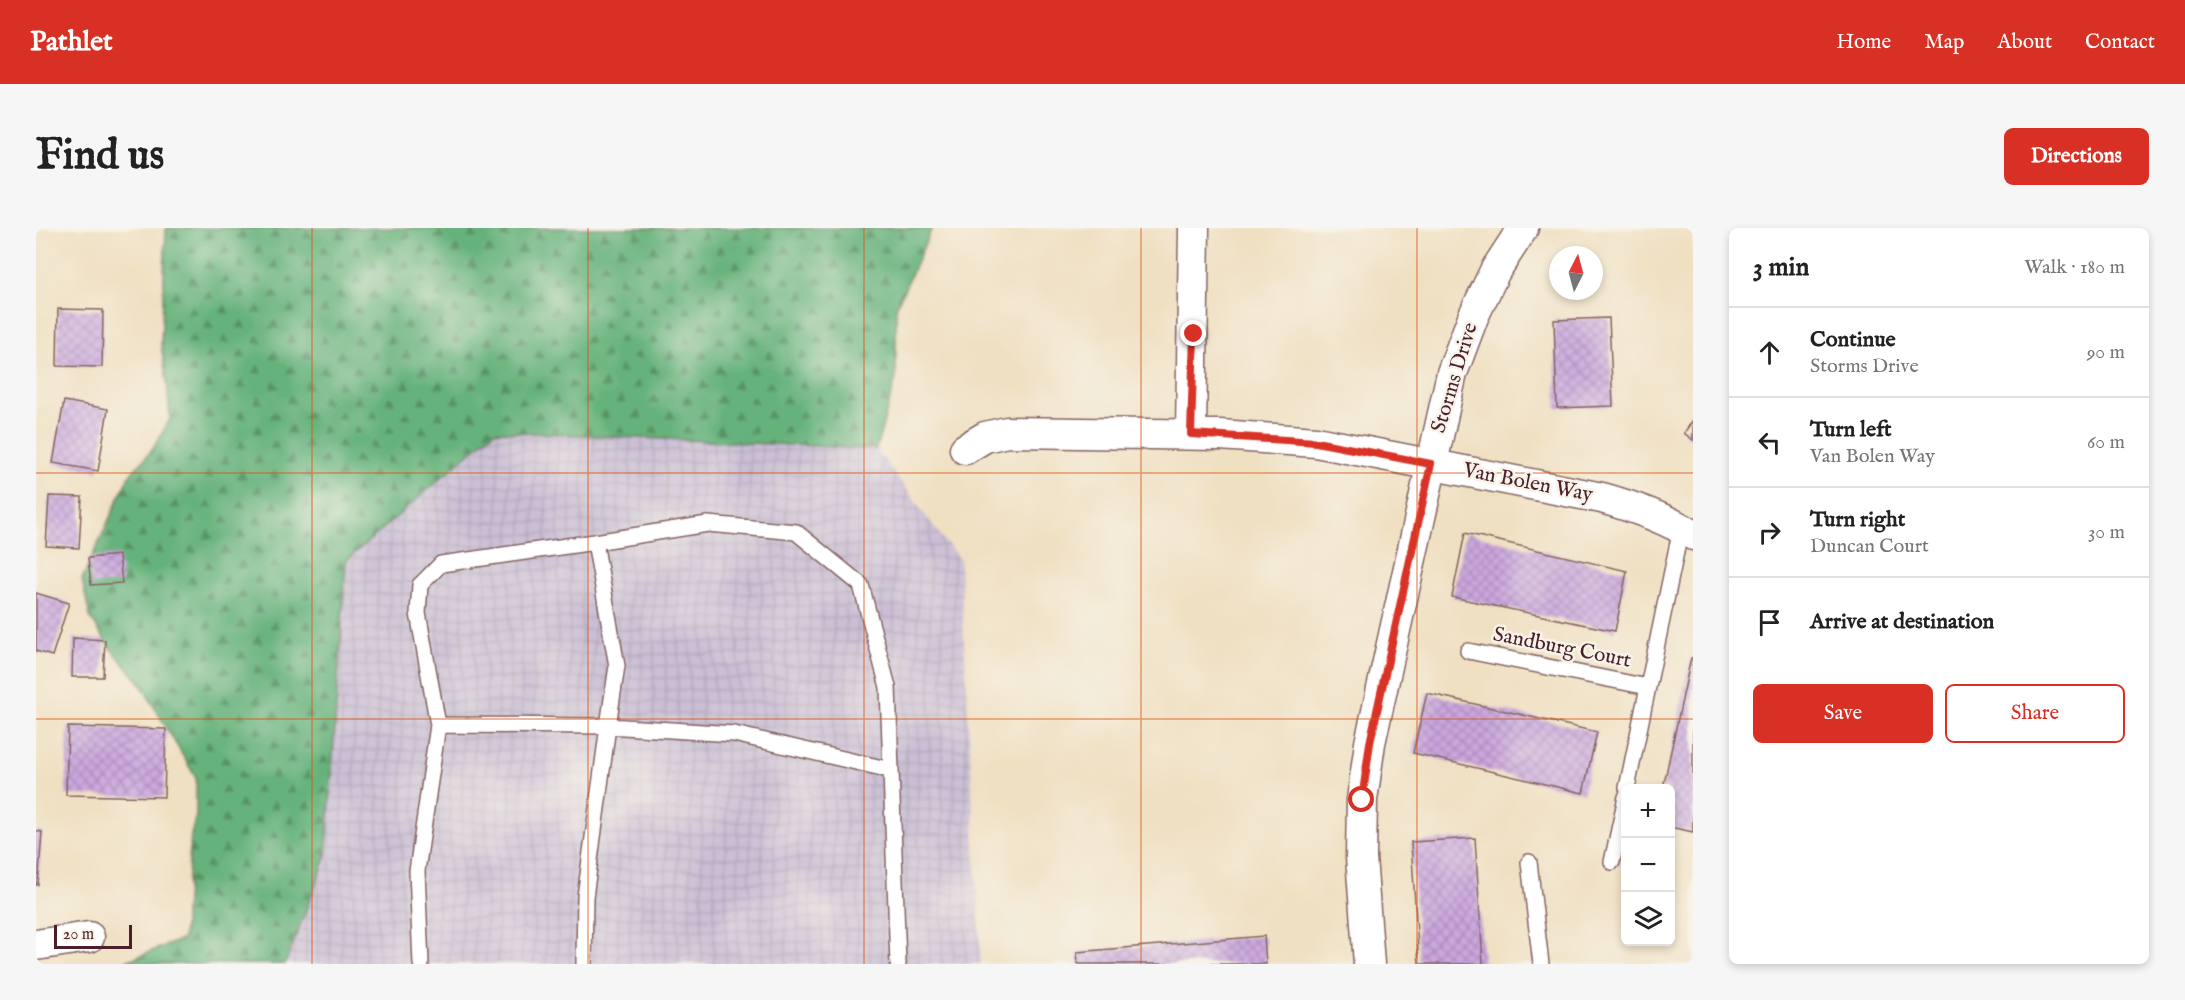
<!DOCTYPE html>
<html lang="en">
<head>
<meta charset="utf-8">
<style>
  :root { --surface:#fff; --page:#f6f6f6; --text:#222; --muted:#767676; --line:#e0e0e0; --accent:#d93025 }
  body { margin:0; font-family:"IM FELL English",serif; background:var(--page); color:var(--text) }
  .controls { position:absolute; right:18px; bottom:18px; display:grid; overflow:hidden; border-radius:9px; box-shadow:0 3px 9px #0003 }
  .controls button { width:54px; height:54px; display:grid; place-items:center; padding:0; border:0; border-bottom:2px solid var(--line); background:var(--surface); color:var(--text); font:30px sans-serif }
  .compass { position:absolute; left:1513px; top:18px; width:54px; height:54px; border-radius:50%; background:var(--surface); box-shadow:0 3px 9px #0003; rotate:6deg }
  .scale { position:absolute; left:18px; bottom:15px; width:78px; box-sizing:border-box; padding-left:6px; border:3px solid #4a1f2b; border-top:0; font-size:16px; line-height:21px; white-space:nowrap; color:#4a1f2b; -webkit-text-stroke:4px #f7f3e8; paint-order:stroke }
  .stop { position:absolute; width:18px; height:18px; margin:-14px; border:4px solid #d93025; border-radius:50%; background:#fff }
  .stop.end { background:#d93025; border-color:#fff; box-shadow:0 2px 6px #0008 }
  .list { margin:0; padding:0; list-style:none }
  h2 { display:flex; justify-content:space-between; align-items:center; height:78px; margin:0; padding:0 24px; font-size:26px }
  h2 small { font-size:20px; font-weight:400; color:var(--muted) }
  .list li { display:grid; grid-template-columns:39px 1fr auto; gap:18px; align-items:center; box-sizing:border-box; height:90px; padding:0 24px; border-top:2px solid var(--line) }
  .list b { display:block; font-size:22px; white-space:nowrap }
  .list p { margin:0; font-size:20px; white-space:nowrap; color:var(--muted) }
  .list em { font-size:20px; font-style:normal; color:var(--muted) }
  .actions { display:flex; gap:12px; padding:18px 24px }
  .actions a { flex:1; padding:14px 0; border:2px solid var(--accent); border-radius:9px; text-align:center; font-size:21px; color:var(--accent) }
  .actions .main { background:var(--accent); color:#fff }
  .icon { flex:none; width:33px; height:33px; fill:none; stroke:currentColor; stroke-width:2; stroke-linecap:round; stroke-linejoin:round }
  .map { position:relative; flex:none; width:1657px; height:736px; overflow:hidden; border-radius:9px }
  header { display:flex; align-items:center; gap:36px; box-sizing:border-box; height:84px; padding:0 30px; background:var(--accent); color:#fff }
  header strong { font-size:28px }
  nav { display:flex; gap:33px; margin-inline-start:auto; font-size:21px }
  .intro { display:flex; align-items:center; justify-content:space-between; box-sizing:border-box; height:144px; padding:0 36px }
  h1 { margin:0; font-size:42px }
  .button { padding:15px 27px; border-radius:9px; background:var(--accent); color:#fff; font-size:21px; font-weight:700 }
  main { display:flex; gap:36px; padding:0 36px }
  aside { flex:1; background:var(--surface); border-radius:9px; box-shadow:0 3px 9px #0003 }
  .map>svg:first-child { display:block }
  .industrial { fill:url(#industrial-grid) }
  .forest { fill:url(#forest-firs); stroke:#586853; stroke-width:1.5 }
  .building { fill:url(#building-cross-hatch) }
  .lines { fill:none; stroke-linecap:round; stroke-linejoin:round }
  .lane-casing { stroke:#846360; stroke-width:18 }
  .street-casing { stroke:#846360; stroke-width:33 }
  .lane { stroke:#fff; stroke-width:15 }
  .street { stroke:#fff; stroke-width:30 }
  .route { stroke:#d93025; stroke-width:8 }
  .grid { fill:none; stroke:#d8530f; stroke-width:1.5; stroke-opacity:0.55 }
  .labels { text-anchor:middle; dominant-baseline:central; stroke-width:5; stroke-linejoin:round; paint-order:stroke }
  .street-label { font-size:21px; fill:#4a1f2b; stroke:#f7f3e8 }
</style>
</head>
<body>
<header>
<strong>Pathlet</strong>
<nav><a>Home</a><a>Map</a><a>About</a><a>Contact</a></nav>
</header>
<div class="intro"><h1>Find us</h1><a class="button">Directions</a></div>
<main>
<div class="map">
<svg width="1657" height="736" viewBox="0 0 1657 736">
  <defs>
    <pattern id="industrial-grid" width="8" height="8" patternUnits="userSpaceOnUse" patternTransform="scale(1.5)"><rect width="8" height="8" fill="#cbbfd5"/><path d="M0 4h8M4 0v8" fill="none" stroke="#b0a4b7"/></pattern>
    <pattern id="forest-firs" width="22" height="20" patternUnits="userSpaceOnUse" patternTransform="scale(1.5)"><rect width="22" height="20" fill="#66b27b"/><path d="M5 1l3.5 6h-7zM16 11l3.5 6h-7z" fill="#569065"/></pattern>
    <pattern id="building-cross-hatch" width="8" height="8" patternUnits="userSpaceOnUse" patternTransform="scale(1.5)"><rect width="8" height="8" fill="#cba8df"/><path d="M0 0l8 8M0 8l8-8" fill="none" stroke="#a788b5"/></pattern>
  </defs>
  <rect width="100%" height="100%" fill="#f7f3e8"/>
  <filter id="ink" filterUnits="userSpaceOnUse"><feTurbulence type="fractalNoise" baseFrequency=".0167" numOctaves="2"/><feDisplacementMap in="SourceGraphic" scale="12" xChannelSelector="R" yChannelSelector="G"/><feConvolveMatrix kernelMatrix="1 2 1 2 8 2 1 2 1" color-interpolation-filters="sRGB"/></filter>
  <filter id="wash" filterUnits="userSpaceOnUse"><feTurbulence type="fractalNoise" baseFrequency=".008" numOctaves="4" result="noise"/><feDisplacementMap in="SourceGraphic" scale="24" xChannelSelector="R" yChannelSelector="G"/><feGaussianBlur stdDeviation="1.35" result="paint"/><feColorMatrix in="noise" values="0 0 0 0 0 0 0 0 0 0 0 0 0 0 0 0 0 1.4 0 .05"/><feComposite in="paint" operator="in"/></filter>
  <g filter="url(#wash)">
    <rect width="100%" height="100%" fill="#f0e0c2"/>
    <path class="industrial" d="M459,203L840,221L924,333L945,736H249L290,630L309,333Z"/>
    <path class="forest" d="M130,0H896L860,80V150L840,221L459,203L310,333L290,630L249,736H82L147,711L155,607L160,587V550L103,453L75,421L54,389L46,351L93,248L117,221L134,191L131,154L125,117Z"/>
    <g id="blocks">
      <path class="building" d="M22,81L67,82L66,139L21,138Z
        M1573,90L1577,178L1521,180L1518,92Z
        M28,173L72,181L62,243L17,235Z
        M1657,192V212L1648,205Z
        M13,268L46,269L43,320L10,318Z
        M1429,305L1591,343L1579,403L1416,369Z
        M83,327L86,355L55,357L52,330Z
        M0,365L33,375L16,428L0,423Z
        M37,410L69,412L67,449H36Z
        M1655,430H1657V604L1634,599V560H1627Z
        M1391,465L1561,504L1547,565L1377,525Z
        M32,499L130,501L128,569L30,567Z
        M0,603L6,604L2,657H0Z
        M1439,610L1447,736H1383L1375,614Z
        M1228,708L1230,736H1042L1041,724Z"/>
    </g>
  </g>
  <g filter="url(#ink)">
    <use href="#blocks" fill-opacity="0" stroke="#846360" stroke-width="1.5"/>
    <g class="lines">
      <g class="lane-casing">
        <path id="lane" d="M1432,423L1612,459
          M402,497L382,385L384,357L405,336L559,314
          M1591,560L1645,300
          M1493,634L1505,736
          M1576,634L1590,569
          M385,736L381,643L402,497L572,498L581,438L559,314L672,296L760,304L825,357L852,459L862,736
          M548,736L549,669L572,498L698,506L855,542"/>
      </g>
      <g class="street-casing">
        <path id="street" d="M1155,206L1158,0
          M929,221L949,209L971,204L1184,207L1280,214L1566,270C1598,279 1629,290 1657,307
          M0,717L53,709
          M1333,736L1325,629L1326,572L1334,515L1416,145L1437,89L1459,43L1487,0"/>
      </g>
      <use href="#lane" class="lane"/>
      <use href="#street" class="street"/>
    </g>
  </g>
  <g class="lines" filter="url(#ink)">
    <path class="route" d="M1158,106L1155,206L1280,214L1395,236L1334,515L1326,572"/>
  </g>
  <path class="grid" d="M276,0V736M552,0V736M828,0V736M1105,0V736M1381,0V736M0,245H1657M0,491H1657"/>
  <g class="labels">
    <g class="street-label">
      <text transform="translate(1419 150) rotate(-73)">Storms Drive</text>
      <text transform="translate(1492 255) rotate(11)">Van Bolen Way</text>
      <text transform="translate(1526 420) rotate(11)">Sandburg Court</text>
    </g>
  </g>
</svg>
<div class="controls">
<button>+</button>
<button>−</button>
<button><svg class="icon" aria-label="layers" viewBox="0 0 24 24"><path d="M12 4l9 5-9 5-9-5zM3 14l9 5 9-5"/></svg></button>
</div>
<svg class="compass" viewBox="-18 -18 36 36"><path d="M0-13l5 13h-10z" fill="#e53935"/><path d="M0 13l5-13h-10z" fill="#767676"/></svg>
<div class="scale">20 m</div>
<div class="stop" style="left:1326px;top:572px"></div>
<div class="stop end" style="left:1158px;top:106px"></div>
</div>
<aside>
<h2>3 min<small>Walk · 180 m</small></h2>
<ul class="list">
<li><svg class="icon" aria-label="ahead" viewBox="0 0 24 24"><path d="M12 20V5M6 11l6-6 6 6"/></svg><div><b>Continue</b><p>Storms Drive</p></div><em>90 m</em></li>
<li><svg class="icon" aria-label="left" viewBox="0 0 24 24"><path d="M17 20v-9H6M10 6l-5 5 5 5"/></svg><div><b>Turn left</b><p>Van Bolen Way</p></div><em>60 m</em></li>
<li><svg class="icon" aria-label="right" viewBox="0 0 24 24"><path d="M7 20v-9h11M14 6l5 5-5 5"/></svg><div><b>Turn right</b><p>Duncan Court</p></div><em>30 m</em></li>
<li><svg class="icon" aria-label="arrive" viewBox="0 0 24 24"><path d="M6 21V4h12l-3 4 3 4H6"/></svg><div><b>Arrive at destination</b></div></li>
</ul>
<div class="actions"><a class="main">Save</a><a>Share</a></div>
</aside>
</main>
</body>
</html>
